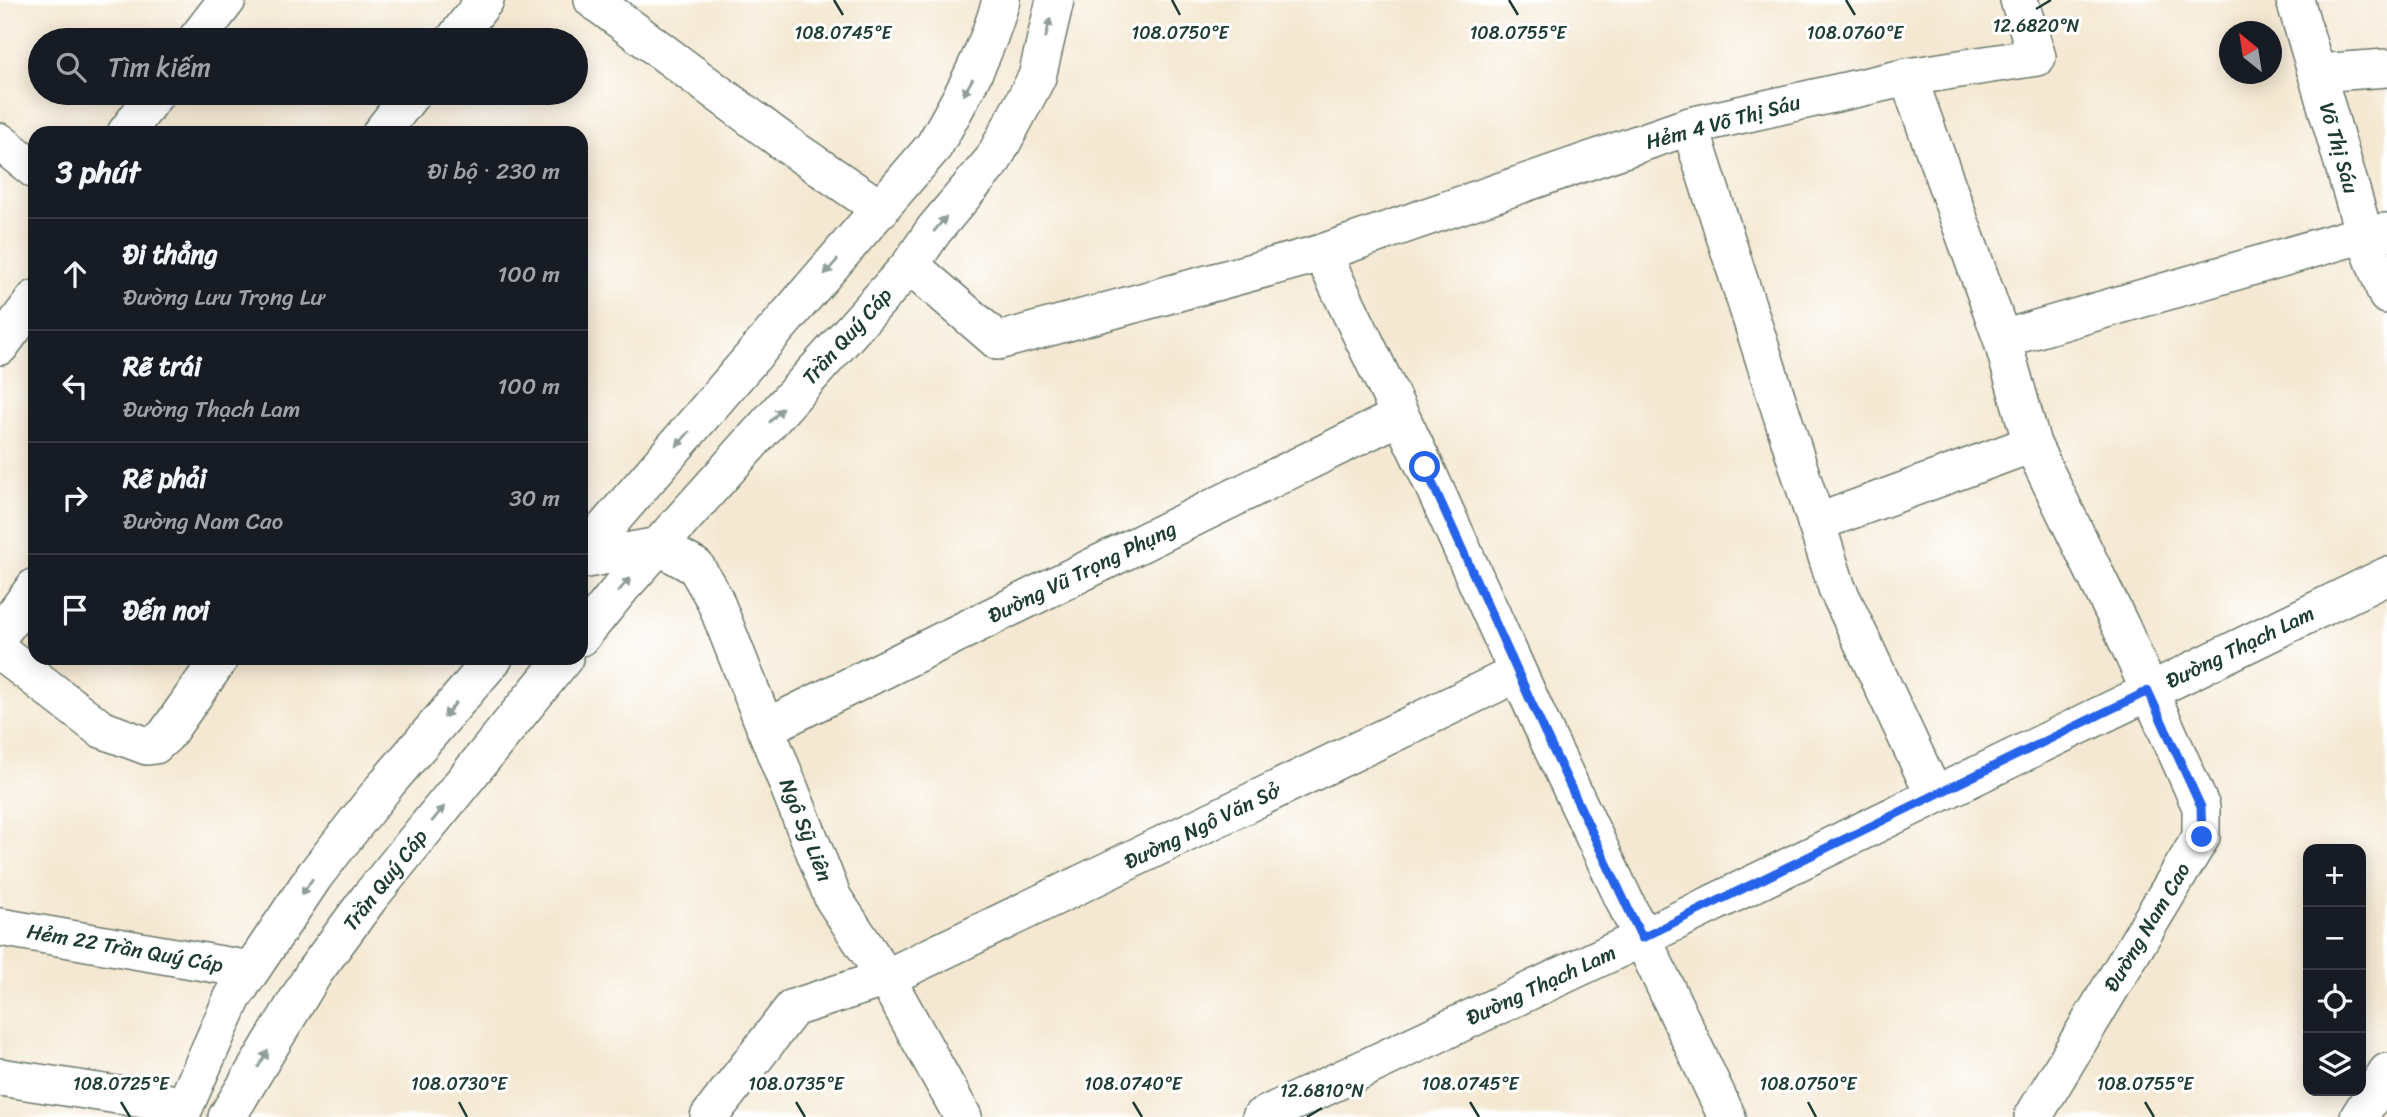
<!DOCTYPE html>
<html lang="vi">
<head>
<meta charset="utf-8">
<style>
  :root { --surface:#171b24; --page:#20242c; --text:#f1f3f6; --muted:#9ea1a6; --line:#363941 }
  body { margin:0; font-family:Sriracha,sans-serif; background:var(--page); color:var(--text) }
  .controls { position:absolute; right:21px; bottom:21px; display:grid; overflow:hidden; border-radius:14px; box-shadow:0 4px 18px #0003 }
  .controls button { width:63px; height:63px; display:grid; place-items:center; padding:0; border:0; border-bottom:2px solid var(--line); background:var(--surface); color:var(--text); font:35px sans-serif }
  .compass { position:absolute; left:2219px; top:21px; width:63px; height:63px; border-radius:50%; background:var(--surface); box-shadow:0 4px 18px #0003; rotate:330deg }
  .stop { position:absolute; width:21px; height:21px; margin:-16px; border:5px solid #2563eb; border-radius:50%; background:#fff }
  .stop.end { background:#2563eb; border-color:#fff; box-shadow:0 2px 7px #0008 }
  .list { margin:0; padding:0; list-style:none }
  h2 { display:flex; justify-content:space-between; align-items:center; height:91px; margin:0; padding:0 28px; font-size:30px }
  h2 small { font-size:23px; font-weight:400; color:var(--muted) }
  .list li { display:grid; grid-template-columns:46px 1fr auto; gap:21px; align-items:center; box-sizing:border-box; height:112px; padding:0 28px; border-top:2px solid var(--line) }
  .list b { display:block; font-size:26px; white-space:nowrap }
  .list p { margin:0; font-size:23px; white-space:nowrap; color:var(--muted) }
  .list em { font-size:23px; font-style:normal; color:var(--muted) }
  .icon { flex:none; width:38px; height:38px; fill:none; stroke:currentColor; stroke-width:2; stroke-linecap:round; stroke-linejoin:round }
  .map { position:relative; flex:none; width:2387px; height:1117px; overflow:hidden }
  .search { position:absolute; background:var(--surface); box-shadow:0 4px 18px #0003; left:28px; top:28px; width:560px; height:77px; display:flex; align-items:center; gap:18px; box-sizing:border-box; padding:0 24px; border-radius:38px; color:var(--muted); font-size:26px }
  .panel { position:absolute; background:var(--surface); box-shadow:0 4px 18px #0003; left:28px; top:126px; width:560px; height:539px; border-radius:21px }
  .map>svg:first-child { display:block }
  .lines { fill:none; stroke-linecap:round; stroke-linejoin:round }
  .minor-casing { stroke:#6a796b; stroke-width:40 }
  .minor { stroke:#fff; stroke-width:37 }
  .oneway { fill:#8f9e9a }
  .route { stroke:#2563eb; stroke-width:9 }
  .ticks { fill:none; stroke:#1f3d34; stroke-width:2.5 }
  .labels { text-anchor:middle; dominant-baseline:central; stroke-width:6; stroke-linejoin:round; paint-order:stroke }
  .street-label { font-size:21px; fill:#1f3d34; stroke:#fff }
  .ticks-label { font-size:18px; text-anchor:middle; fill:#1f3d34; stroke:#fff; stroke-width:6; stroke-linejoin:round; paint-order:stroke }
</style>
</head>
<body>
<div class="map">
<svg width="2387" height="1117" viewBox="0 0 2387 1117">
  <rect width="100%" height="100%" fill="#fff"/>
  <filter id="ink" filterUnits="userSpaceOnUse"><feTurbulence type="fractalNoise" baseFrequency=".0143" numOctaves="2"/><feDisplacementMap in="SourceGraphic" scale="14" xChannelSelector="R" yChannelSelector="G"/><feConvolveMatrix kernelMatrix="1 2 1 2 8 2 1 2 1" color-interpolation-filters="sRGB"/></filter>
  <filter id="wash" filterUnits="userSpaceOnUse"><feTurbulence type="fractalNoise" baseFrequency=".00686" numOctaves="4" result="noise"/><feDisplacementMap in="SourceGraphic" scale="28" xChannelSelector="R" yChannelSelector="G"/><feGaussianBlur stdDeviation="1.57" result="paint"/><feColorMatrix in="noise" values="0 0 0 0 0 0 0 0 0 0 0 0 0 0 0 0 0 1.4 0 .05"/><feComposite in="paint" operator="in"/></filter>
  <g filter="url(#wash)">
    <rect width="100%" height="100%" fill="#f4e8d2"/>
  </g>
  <g filter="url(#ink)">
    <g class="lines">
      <g class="minor-casing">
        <path id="minor" d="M593,0L793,149L881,209
          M2295,0L2364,234L2387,295
          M196,40L227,0
          M454,40L485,0
          M2317,73L2387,68
          M1908,77L2002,339L2032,444L2121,627L2201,807V837L2033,1117
          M1690,126L1837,588L1934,795
          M126,133L156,93
          M381,133L412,93
          M0,142L35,170
          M1322,253L1425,467L1547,737L1727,1117
          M910,265L998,341L1322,253L1690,126L1908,77L2037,57L2019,0
          M2002,339L2364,234L2387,232
          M0,346L35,299
          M1816,523L2032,444
          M581,556L934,146C961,99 987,53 1001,0
          M581,560L659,546L696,567L714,598L833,898L886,978L963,1117
          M0,634L35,587
          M581,637L621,588L910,265L934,230L993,160L1037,77L1055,0
          M0,651L101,729L147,746L155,745L166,735L220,658
          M765,728L1400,416
          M0,927L251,970
          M0,1077L183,1105
          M180,1117L233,997L315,875L388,782L494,658
          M227,1117L315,971L369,898L564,658
          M709,1117L793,1008L886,978L1518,673
          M1261,1117L1642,938L2387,576
          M2359,1117L2387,1072"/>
      </g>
      <use href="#minor" class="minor"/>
    </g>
    <defs><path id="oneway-solid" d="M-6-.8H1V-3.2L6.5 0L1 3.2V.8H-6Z" transform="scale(1.75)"/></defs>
    <g class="oneway">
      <use href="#oneway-solid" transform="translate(1048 28) rotate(-77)"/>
      <use href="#oneway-solid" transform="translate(968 87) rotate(119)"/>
      <use href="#oneway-solid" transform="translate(940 224) rotate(-51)"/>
      <use href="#oneway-solid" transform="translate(831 267) rotate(131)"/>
      <use href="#oneway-solid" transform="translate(776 415) rotate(-48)"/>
      <use href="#oneway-solid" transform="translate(683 439) rotate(131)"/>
      <use href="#oneway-solid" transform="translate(624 585) rotate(-49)"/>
      <use href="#oneway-solid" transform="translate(450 710) rotate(130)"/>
      <use href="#oneway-solid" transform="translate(438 814) rotate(-51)"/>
      <use href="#oneway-solid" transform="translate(307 887) rotate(124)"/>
      <use href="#oneway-solid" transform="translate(263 1059) rotate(-59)"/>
    </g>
  </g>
  <g class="lines" filter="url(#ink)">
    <path class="route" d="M1425,467L1547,737L1642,938L2148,691L2201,807L2202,837"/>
  </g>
  <path class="ticks" d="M834,0L843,15M1172,0L1180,15M1509,0L1518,15M1846,0L1855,15M2036,9L2051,0M121,1102L130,1117M459,1102L467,1117M796,1102L805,1117M1133,1102L1142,1117M1470,1102L1479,1117M1808,1102L1816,1117M2145,1102L2154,1117M1307,1117L1322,1108"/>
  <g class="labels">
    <g class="street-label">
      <text transform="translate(1723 122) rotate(-15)">Hẻm 4 Võ Thị Sáu</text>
      <text transform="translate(2339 148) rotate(74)">Võ Thị Sáu</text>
      <text transform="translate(847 336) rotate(-48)">Trần Quý Cáp</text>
      <text transform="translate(1082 572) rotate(-26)">Đường Vũ Trọng Phụng</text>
      <text transform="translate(2240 647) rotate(-26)">Đường Thạch Lam</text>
      <text transform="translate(1202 826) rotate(-26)">Đường Ngô Văn Sở</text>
      <text transform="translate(806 830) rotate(68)">Ngô Sỹ Liên</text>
      <text transform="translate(385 880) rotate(-52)">Trần Quý Cáp</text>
      <text transform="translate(2147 927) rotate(-59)">Đường Nam Cao</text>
      <text transform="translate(125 948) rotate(10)">Hẻm 22 Trần Quý Cáp</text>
      <text transform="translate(1541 985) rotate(-25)">Đường Thạch Lam</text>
    </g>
  </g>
  <g class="ticks-label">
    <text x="2036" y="32">12.6820°N</text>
    <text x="843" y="39">108.0745°E</text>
    <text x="1180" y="39">108.0750°E</text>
    <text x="1518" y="39">108.0755°E</text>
    <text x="1855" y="39">108.0760°E</text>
    <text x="121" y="1090">108.0725°E</text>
    <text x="459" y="1090">108.0730°E</text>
    <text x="796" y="1090">108.0735°E</text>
    <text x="1133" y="1090">108.0740°E</text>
    <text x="1470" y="1090">108.0745°E</text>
    <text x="1808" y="1090">108.0750°E</text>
    <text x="2145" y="1090">108.0755°E</text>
    <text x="1322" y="1097">12.6810°N</text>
  </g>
</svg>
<div class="controls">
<button>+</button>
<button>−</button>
<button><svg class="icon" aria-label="locate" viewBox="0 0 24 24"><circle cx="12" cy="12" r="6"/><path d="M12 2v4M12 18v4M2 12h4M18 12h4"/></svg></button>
<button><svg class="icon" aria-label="layers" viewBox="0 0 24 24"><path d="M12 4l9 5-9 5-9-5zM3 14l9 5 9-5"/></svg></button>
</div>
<svg class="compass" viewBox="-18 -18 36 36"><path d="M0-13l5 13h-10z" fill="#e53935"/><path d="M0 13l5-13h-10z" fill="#9ea1a6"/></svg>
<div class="stop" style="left:1425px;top:467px"></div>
<div class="stop end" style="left:2202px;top:837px"></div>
<div class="search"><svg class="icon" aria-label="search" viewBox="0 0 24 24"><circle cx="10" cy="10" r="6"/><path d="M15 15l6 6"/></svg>Tìm kiếm</div>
<section class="panel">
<h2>3 phút<small>Đi bộ · 230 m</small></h2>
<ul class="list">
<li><svg class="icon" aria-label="ahead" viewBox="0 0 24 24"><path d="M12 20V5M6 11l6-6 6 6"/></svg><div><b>Đi thẳng</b><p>Đường Lưu Trọng Lư</p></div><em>100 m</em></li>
<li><svg class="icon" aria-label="left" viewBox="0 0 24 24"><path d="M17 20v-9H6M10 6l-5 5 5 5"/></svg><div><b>Rẽ trái</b><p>Đường Thạch Lam</p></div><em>100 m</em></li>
<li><svg class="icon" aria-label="right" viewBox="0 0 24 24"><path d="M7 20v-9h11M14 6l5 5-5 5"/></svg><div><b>Rẽ phải</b><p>Đường Nam Cao</p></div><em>30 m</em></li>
<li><svg class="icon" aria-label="arrive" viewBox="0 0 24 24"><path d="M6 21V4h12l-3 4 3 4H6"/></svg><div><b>Đến nơi</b></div></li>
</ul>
</section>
</div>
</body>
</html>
